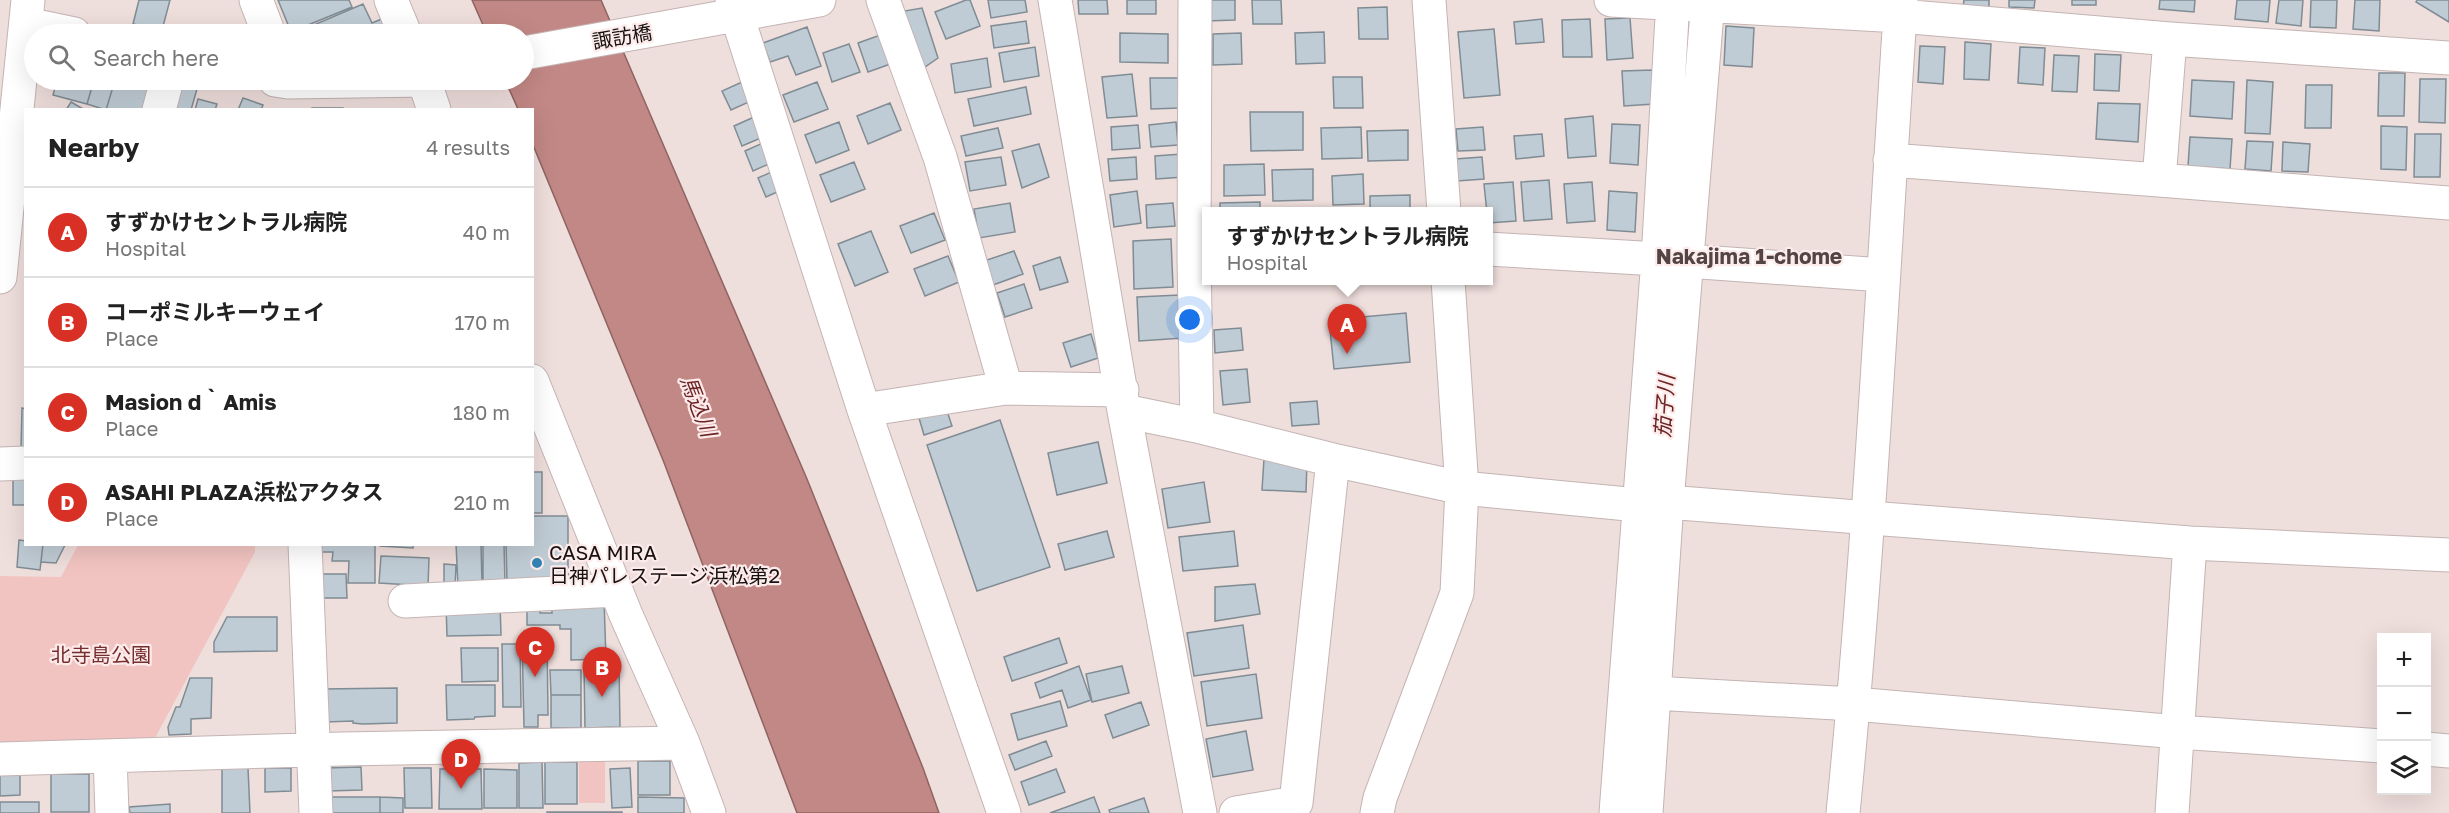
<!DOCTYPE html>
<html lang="en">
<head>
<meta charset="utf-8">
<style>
  :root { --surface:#fff; --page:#f2f2f2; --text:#222; --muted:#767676; --line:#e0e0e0; --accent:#d93025 }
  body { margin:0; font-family:"Golos Text","Noto Sans JP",sans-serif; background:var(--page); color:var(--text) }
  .controls { position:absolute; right:18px; bottom:18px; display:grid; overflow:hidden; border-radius:0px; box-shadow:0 6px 24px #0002 }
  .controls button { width:54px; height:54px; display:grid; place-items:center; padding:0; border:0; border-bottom:2px solid var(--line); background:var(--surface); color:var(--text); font:30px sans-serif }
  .you { position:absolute; left:1190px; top:320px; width:21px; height:21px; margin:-15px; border:4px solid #fff; border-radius:50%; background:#1a73e8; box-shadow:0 0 0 9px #1a73e833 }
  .badge { display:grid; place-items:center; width:39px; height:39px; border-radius:50%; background:var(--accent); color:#fff; font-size:20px; font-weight:700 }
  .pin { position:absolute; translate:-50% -50px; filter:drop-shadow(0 2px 3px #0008) }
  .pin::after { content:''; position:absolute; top:32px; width:21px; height:18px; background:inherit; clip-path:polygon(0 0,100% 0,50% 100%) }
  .popup { position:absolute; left:1202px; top:207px; width:291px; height:78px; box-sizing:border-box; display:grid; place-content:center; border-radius:0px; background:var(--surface); filter:drop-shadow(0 2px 4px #0005); font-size:20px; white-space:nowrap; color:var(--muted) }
  .popup b { font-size:22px; color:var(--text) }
  .popup::after { content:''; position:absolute; left:50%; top:100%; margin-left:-12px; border:12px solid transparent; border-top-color:var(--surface) }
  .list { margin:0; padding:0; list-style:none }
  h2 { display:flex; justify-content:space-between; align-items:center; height:78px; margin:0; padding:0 24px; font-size:26px }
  h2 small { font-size:20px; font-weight:400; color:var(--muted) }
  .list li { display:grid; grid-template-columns:39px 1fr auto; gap:18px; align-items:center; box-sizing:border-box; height:90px; padding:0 24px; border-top:2px solid var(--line) }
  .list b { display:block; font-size:22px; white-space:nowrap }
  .list p { margin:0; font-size:20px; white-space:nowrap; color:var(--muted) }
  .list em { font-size:20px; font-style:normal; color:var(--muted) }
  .icon { flex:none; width:33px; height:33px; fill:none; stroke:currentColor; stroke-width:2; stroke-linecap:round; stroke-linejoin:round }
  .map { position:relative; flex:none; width:2449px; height:813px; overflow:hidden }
  .search { position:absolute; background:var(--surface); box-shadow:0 6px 24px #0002; left:24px; top:24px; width:510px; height:66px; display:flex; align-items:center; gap:15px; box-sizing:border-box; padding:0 21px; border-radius:33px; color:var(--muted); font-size:22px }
  .panel { position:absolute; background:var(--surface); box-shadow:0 6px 24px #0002; left:24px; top:108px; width:510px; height:438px; border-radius:0px }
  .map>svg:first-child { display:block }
  .green { fill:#f1c4c1 }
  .water { fill:#c28885; stroke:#8f6462; stroke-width:1.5 }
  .building { fill:#c0ccd5; stroke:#808c94; stroke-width:1.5 }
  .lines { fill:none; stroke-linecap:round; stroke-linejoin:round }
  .minor-casing { stroke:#c4b4b3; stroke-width:35 }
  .minor { stroke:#fff; stroke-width:33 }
  .poi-dot { fill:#3283b4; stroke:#fcebea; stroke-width:2 }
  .labels { text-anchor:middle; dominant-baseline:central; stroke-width:4.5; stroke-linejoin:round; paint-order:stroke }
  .street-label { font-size:20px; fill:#171111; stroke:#fcebea }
  .poi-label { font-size:20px; fill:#171111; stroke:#fcebea; text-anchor:start }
  .park-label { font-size:20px; fill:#752d2d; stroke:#fcebea }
  .neighbourhood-label { font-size:21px; font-weight:bold; fill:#524544; stroke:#fcebea }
  .water-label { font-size:21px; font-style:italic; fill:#6c2425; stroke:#fcebea }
</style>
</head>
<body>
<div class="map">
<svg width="2449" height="813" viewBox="0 0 2449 813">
  <rect width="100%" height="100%" fill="#eededc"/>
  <path class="green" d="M78,545H255V552L155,738L0,745V576L61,577Z
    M579,761H605V803H579Z"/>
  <path class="water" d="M472,0H601L807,479L923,768L939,813H797L663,460L533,145L532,110L518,109L505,80H524V34H487Z"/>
  <path class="building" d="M139,0H170L162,30L133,24Z
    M278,0H349L352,7L291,32Z
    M966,0H970L980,26L946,39L935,12Z
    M988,0H1025L1027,12L991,18Z
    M1078,0H1107L1108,14H1079Z
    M1127,0H1156V14H1127Z
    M1206,0H1235V20L1206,21Z
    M1252,0H1281L1282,24H1253Z
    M1964,0H1989V9L1963,8Z
    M2009,0H2035L2034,8L2009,7Z
    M2072,0H2096V5H2072Z
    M2160,0H2195L2194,12L2159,9Z
    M2237,0H2270L2268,22L2235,19Z
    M2279,0H2303L2301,26L2276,23Z
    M2311,0H2337L2336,28L2310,27Z
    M2355,0H2380L2379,31L2353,29Z
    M2417,0H2449V22L2416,2Z
    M363,4L372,23L384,18L391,34H313L309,27Z
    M1387,7L1388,39H1359L1358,8Z
    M922,8L938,58L922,69L899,12Z
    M1630,18L1633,58L1607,60L1605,19Z
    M1542,19L1544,42L1516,44L1514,22Z
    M1590,19L1592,57H1563L1562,20Z
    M1026,21L1029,43L994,48L991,26Z
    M1726,26L1754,28L1752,67L1724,65Z
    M807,27L821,66L796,75L788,56L770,62L763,43Z
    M1494,29L1500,95L1464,98L1458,32Z
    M1324,32L1325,63L1296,64L1295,33Z
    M886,33L896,62L868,72L858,43Z
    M1120,33L1168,34V63L1120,62Z
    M1241,33L1242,64L1213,65V34Z
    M1965,42L1991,44L1989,80L1964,79Z
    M849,44L860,72L832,82L823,53Z
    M1920,46L1945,47L1943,84L1918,82Z
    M1035,47L1039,76L1004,82L999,53Z
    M2020,47L2045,48L2043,85L2018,83Z
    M2095,54L2121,55L2119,91L2094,90Z
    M2054,55L2079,56L2077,92L2052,91Z
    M987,58L991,87L955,93L951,64Z
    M1653,70L1654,104L1624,106L1622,71Z
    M2379,73H2405L2404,116H2378Z
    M1132,74L1137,116L1107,118L1102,77Z
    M1333,77H1362L1363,108H1334Z
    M1150,78H1179L1180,108L1151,109Z
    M2420,79H2446L2445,123L2419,122Z
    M57,80H94L87,104L53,95Z
    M94,80H115L106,110L87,104Z
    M115,80L150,81L144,110H106Z
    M2192,80L2234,82L2232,119L2190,116Z
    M2247,80L2273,82L2270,134L2245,133Z
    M742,82L751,101L731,110L722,91Z
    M817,82L828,109L794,122L783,95Z
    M179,84L197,89L191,110H172Z
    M2306,85H2332L2331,128H2305Z
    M1026,87L1031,114L974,126L968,99Z
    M243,98L263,105L261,110H238Z
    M198,99L217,104L215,110H195Z
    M71,102L85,110H66Z
    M890,103L901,130L868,144L857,116Z
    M2098,103L2140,104L2138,142L2096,139Z
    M312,108H343V110H312Z
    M1250,112H1303V150L1251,151Z
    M1593,116L1596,156L1568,158L1565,119Z
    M754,117L763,137L742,146L734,126Z
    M839,122L849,150L816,163L805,135Z
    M1176,122L1178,145L1151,147L1149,125Z
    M1612,124L1640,125L1638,165L1610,163Z
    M1138,125L1140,148L1112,150L1111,127Z
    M2381,126L2407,127L2406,170L2381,169Z
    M1361,127L1362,158L1322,159L1321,128Z
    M1483,127L1485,150L1458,151L1456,129Z
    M998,128L1003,148L966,156L961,136Z
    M1408,130V160L1368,161L1367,131Z
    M1542,134L1544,156L1516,159L1514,136Z
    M2415,134H2441L2440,177H2414Z
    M2190,137L2232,139L2230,169L2188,166Z
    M2247,141L2273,142L2271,171L2245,169Z
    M765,142L773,162L753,171L745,151Z
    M2283,142L2310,144L2308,172L2282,171Z
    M1039,144L1049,177L1022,188L1012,151Z
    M1182,154L1184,177L1156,179L1155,156Z
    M1001,157L1006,185L970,191L965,162Z
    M1136,157L1137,179L1110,181L1108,159Z
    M1482,157L1484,179L1457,181L1455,159Z
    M854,162L865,189L831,202L820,175Z
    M1264,164L1265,195L1224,196V165Z
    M778,169L786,188L766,197L758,178Z
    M1313,169V200L1273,201L1272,170Z
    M1363,174L1364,204L1333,205L1332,176Z
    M1549,180L1552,219L1524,221L1521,182Z
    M1513,182L1516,221L1488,223L1484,184Z
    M1592,182L1595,221L1567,223L1564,184Z
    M1137,191L1141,223L1114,227L1110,195Z
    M1609,191L1637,193L1635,232L1607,230Z
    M1410,195V212H1370V196Z
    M1260,202V212H1220V203Z
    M1010,203L1015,232L979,238L974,209Z
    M1173,203L1175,226L1147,228L1146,205Z
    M1326,209V212H1286V210Z
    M934,213L945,240L911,253L900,226Z
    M871,231L888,272L855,286L838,244Z
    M1171,239L1173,287L1134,289L1133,241Z
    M1014,251L1023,274L993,285L984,261Z
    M948,256L959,282L925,296L914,269Z
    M1060,257L1068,282L1040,290L1033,266Z
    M1024,284L1032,308L1005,317L997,293Z
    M1180,295L1183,338L1139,341L1137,297Z
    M1406,313L1410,362L1334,369L1329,320Z
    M1241,328L1243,350L1215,353L1214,330Z
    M1091,334L1098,358L1071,367L1063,343Z
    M1247,369L1250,402L1223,405L1220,371Z
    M1317,401L1319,424L1292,426L1290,403Z
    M944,402L952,426L924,435L917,411Z
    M22,408L26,409V448H21Z
    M1000,420L1050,567L977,591L927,445Z
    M1098,442L1107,483L1057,495L1048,453Z
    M1264,459L1307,461L1306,492L1262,490Z
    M532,472H542V513H532Z
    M13,478H26V505H13Z
    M1204,482L1210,522L1168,528L1162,489Z
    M532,516H568V581H507L506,544H532Z
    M1107,531L1114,557L1065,570L1058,544Z
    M1234,531L1238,566L1183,571L1179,537Z
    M19,540L26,541V544H43L40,570L17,567Z
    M43,544L65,545L56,563L41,562Z
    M321,544H375V583H348L349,561H332L333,552H321Z
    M380,544H413V548L380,546Z
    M456,544H481L482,585L458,586Z
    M483,544H504L505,584L483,585Z
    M381,556L429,558L428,586L379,583Z
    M444,564L456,565L455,587L444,586Z
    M320,574H346L347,598H321Z
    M1255,584L1260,614L1215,621V587Z
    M552,600H604L606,659L571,660V629H560V625H527V603H540V613H552Z
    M446,604H500L501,635L447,636Z
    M227,617H277V651L214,652V642Z
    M1243,625L1249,668L1194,676L1187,633Z
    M522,638H547L548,715H538V727H524Z
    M1059,638L1067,663L1012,681L1004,657Z
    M502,644H520L521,707H503Z
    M461,648H498V681L462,682Z
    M1079,666L1091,700L1068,708L1062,690L1040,698L1035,683Z
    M1122,666L1129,693L1092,702L1086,674Z
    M584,667H619L620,727L585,728Z
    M550,670H581V695H551Z
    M1256,674L1262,718L1207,726L1201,682Z
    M190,678H212L211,718L191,719V734L169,735L168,727L176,707H180Z
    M446,685H495V716L475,717L474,719L447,720Z
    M397,688V723L363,724L353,723V721L325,722L323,689Z
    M551,695H581V728H551Z
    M1060,701L1067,726L1018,740L1011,714Z
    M1141,702L1149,725L1113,738L1105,715Z
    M1246,731L1253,770L1213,777L1206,739Z
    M1046,741L1052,756L1015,770L1009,755Z
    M638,761H670V795H638Z
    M542,762L543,808H519V763Z
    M545,762H577V804H545Z
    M361,767L362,790L327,791L326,768Z
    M222,768H248L250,813H222Z
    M265,768H291V791L265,792Z
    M404,768H431L432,808H405Z
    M630,768L632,807L612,808L610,769Z
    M440,769H481L482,809H439Z
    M484,769L517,770V808H484Z
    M1056,769L1065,792L1029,805L1021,782Z
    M0,772H20V795L0,796Z
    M51,774H89V812H51Z
    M331,797H380V813H331Z
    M380,797L403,798V813H380Z
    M638,797L684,798V813H638Z
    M1094,797L1100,813H1050Z
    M1144,798L1149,813H1110L1109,810Z
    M0,802H39V813H0Z
    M170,804V813H130L129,807Z
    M547,812H622V813H547Z"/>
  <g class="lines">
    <g class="minor-casing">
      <path id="minor" d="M256,0L269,34
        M391,0L405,34
        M732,0L864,410L1004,813
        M883,0L940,157L1006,388
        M1055,0L1124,411L1200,813
        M1195,0L1194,257L1197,426
        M1429,0L1444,212
        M1611,0L1900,16L2170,39L2449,58
        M26,24L74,34
        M2170,39L2159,180L2449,203
        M524,53L819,0
        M275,80L288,82L426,80
        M424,80L434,110
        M159,110L167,80
        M1890,160L2159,180
        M1488,249L1658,259
        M1687,261L1883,275
        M0,277L28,0
        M532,381L626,615L683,743L709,813
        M864,410L1006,388L1122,390
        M1124,411L1197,426L1333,460L1462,488L1638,505L1667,502L2190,543L2449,555
        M0,464L26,463
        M305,544L316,813
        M405,601L616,590
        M1653,693L1854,704L2178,732L2382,746
        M2426,749L2449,751
        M110,756L112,813
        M0,759L342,749L683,743
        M1236,813L1296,803L1333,460
        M1377,813L1380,798L1457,593L1462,488L1448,280
        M1616,813L1658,259L1673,0
        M1646,813L1667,502L1708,0
        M1843,813C1870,543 1883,271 1901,0
        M2172,813L2190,543"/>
    </g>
    <use href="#minor" class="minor"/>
  </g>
  <circle class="poi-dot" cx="537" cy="563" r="6"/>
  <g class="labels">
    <g class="street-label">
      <text transform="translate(622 36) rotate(-10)">諏訪橋</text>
    </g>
    <g class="poi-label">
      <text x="549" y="552">CASA MIRA<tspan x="549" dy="23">日神パレステージ浜松第2</tspan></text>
    </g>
    <g class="park-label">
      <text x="101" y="654">北寺島公園</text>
    </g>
    <g class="neighbourhood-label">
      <text x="1749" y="256">Nakajima 1-chome</text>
    </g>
    <g class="water-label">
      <text transform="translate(699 406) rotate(69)">馬込川</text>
      <text transform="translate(1664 406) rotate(-86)">茄子川</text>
    </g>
  </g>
</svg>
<div class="controls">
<button>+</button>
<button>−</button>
<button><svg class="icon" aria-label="layers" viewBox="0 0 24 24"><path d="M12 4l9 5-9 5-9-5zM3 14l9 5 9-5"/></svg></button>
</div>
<div class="you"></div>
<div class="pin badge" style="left:1347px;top:354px">A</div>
<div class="popup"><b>すずかけセントラル病院</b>Hospital</div>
<div class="pin badge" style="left:602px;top:697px">B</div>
<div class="pin badge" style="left:535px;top:677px">C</div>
<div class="pin badge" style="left:461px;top:789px">D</div>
<div class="search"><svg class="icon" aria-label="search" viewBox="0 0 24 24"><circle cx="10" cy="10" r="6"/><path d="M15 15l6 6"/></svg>Search here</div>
<section class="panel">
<h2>Nearby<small>4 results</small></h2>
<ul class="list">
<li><span class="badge">A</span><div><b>すずかけセントラル病院</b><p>Hospital</p></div><em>40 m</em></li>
<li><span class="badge">B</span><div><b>コーポミルキーウェイ</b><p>Place</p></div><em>170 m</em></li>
<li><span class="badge">C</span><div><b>Masion d｀Amis</b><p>Place</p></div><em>180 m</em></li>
<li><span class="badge">D</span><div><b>ASAHI PLAZA浜松アクタス</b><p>Place</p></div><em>210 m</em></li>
</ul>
</section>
</div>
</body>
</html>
